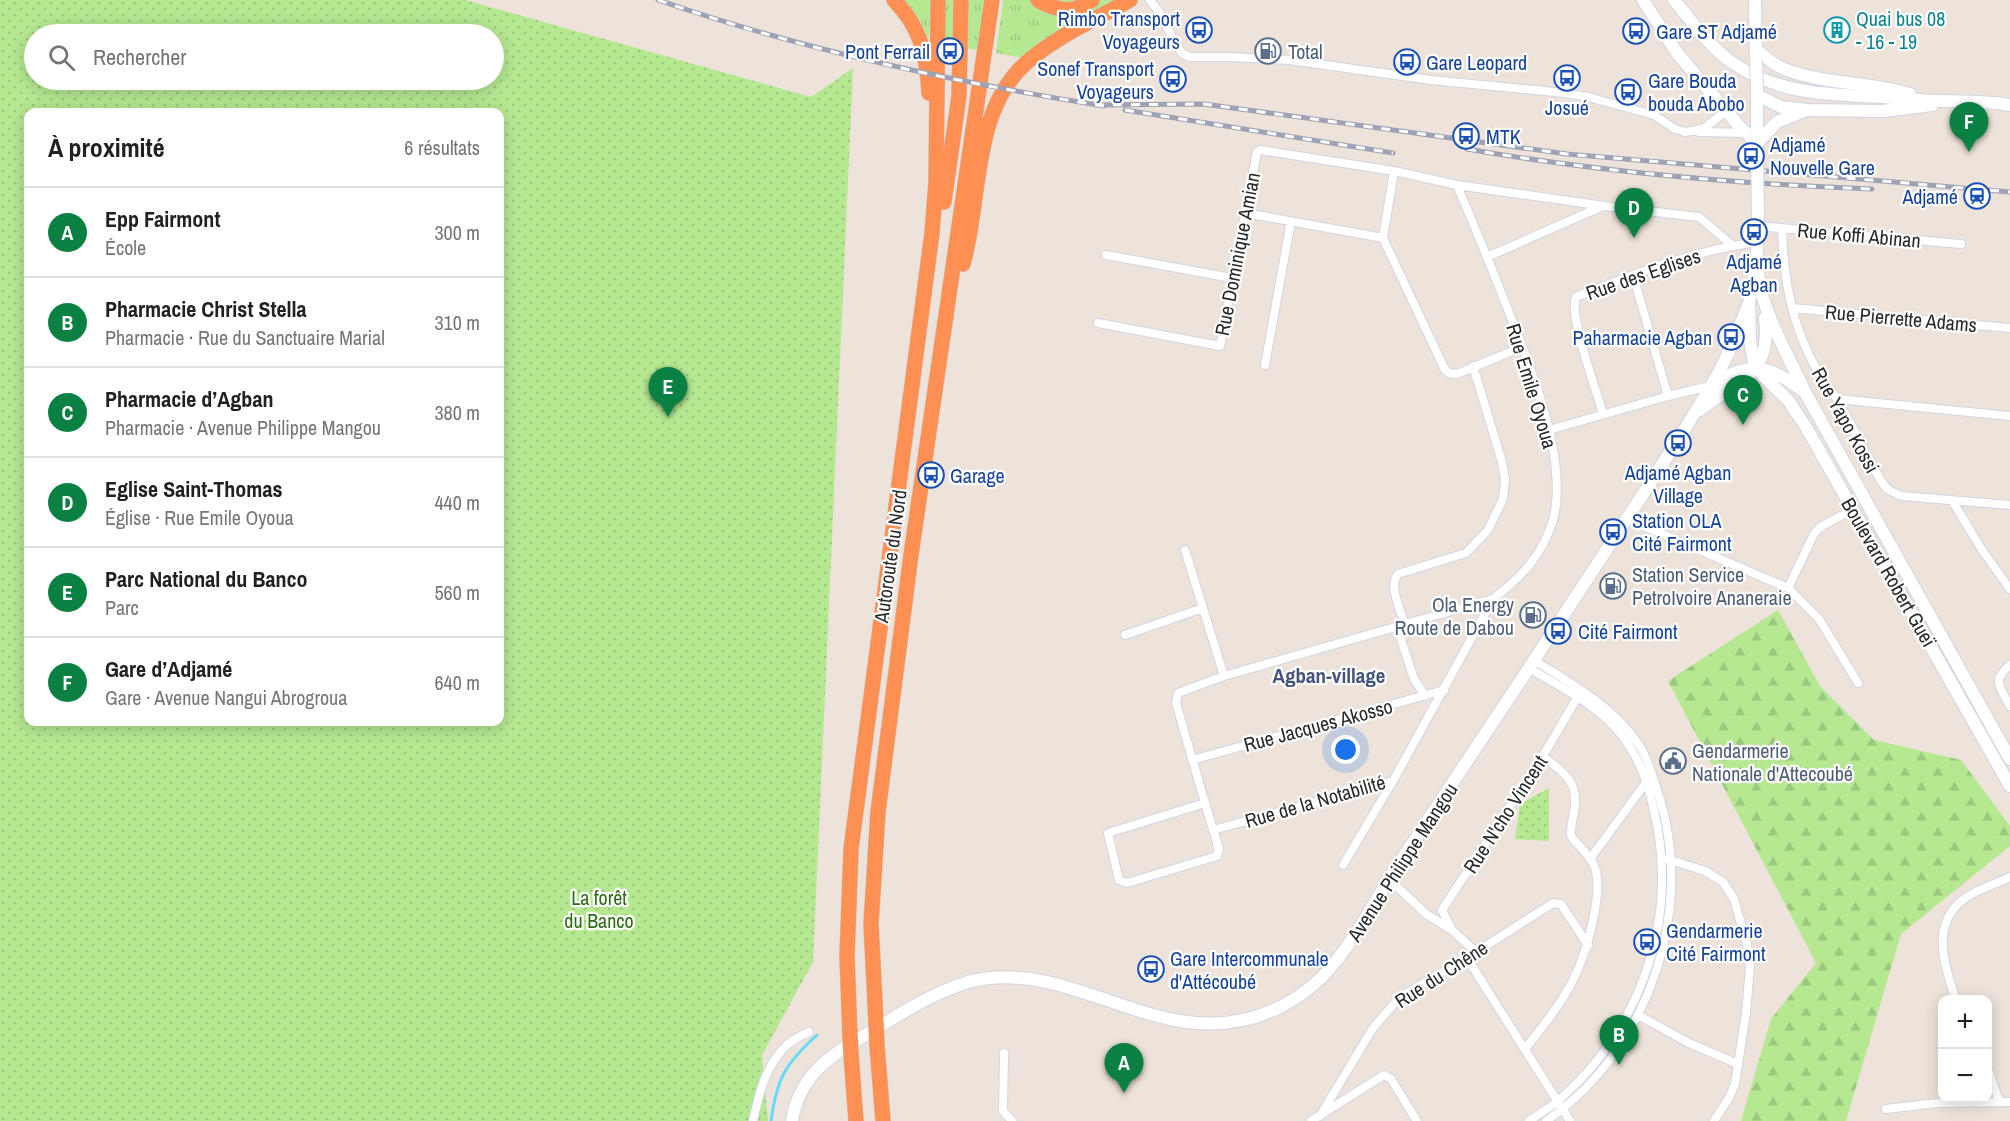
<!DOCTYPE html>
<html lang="fr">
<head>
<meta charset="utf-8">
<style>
  :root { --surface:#fff; --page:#f2f2f2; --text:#202124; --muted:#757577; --line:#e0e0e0; --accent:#0b8043 }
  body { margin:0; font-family:"Archivo Narrow",sans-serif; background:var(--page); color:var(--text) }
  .controls { position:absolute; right:18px; bottom:18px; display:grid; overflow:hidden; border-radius:12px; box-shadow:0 3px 15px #0003 }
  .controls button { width:54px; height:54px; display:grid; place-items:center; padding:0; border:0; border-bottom:2px solid var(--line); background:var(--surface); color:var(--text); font:30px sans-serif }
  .you { position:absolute; left:1346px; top:750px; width:21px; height:21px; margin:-15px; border:4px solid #fff; border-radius:50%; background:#1a73e8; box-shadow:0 0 0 9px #1a73e833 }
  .badge { display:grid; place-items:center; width:39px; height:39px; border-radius:50%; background:var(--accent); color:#fff; font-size:20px; font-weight:700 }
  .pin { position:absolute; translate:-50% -50px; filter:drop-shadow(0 2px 3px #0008) }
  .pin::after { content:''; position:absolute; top:32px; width:21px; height:18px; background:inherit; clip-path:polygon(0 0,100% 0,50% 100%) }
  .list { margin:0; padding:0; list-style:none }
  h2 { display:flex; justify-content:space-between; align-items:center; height:78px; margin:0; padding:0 24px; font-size:26px }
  h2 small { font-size:20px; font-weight:400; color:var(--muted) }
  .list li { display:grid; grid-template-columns:39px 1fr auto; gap:18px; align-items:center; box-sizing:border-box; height:90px; padding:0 24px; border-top:2px solid var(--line) }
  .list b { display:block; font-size:22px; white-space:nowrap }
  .list p { margin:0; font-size:20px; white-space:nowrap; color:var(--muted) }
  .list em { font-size:20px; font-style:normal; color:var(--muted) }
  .icon { flex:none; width:33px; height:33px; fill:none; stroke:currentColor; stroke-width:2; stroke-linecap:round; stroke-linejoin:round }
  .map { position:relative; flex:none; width:2010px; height:1121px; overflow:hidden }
  .search { position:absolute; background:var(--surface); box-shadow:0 3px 15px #0003; left:24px; top:24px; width:480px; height:66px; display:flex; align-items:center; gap:15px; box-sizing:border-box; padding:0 21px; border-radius:33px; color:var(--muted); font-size:22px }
  .panel { position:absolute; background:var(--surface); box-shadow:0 3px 15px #0003; left:24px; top:108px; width:480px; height:618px; border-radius:12px }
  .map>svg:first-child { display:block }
  .grass { fill:url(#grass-tufts) }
  .forest { fill:url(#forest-firs) }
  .park { fill:url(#park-dots); fill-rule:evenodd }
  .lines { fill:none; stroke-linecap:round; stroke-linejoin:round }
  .stream { stroke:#65dbf7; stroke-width:3 }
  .street-casing { stroke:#cfd5e4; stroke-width:10 }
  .secondary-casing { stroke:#cfd5e4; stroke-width:14 }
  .highway-casing { stroke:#c7c7c7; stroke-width:16 }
  .street { stroke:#fff; stroke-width:8 }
  .secondary { stroke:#fff; stroke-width:12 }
  .highway { stroke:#ff9053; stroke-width:15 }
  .rail-casing { stroke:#9da2b5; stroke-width:5 }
  .rail { stroke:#fff; stroke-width:3; stroke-dasharray:9; stroke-linecap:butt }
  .secondary-bridge-casing { stroke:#cfd5e4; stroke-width:14; stroke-linecap:butt }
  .highway-bridge-casing { stroke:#c7c7c7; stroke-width:16; stroke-linecap:butt }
  .secondary-bridge { stroke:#fff; stroke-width:12 }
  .highway-bridge { stroke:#ff9053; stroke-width:15 }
  .labels { text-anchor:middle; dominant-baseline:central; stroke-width:4.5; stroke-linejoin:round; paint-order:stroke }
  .transit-label { font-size:20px; fill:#164399; stroke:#fff; text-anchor:start }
  .culture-label { font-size:20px; fill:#0d838f; stroke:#fff; text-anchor:start }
  .service-label { font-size:20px; fill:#4e5e75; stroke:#fff; text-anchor:start }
  .street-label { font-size:20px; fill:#292929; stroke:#fff }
  .park-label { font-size:20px; fill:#2d6c14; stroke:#fff }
  .neighbourhood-label { font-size:21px; font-weight:bold; fill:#47557d; stroke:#fff }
</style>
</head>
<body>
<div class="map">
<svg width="2010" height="1121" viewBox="0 0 2010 1121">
  <defs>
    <pattern id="grass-tufts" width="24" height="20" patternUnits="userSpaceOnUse" patternTransform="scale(1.5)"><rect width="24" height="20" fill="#b6e892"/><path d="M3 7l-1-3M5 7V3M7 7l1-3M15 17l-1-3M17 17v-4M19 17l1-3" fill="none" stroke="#9cc77e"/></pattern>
    <pattern id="forest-firs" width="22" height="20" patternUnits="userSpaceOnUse" patternTransform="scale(1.5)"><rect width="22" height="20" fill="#b6e892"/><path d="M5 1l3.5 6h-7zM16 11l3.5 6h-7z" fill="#9cc77e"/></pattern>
    <pattern id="park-dots" width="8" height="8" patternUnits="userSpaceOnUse" patternTransform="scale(1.5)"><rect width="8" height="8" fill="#b6e892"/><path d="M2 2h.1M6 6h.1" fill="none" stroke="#9cc77e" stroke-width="1.8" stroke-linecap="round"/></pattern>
  </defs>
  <rect width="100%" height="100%" fill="#ede3da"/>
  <path class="grass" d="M902,0H930L929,40L921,22Z
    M944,0H985L978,50L945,44Z
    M1003,0H1115L1024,58L996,53Z"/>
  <path class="forest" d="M1778,610L1820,686L1874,740L1961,760L2010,826V846L1901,934L1846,1121H1741L1771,1019L1816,963L1668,681Z"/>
  <path class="park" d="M0,0H465L811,97L853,68L813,962L762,1055L768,1121H0ZM34,34H494V80H34ZM28,112H500V722H28Z
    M1549,788V841L1515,839L1520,804Z"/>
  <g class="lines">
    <path class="stream" d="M771,1121C777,1078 785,1064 817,1035"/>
    <g class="street-casing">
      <path id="street" d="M1150,0L1160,13L1176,45L1183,54L1190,57H1229L1290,60L1431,80L1565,93L1588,97L1654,115L1675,129L1685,132L1703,129L1726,111
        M1699,132L1747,133
        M1394,171L1457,185
        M1245,213L1383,238
        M1757,226L1961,244
        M1782,228C1783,277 1792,327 1817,370C1823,380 1831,389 1837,400C1853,426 1866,454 1881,481L1887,489L1901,496L2010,505
        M1106,255L1232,278
        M1487,257L1603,206
        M1633,275L1668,396
        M1792,308L2010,328
        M1098,323L1220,346L1257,152L1260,150L1394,171L1383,238L1445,370L1449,373L1457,374L1522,347
        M1265,365L1291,221
        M1837,399L2010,416
        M1603,414C1597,392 1568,314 1576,297C1634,274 1695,250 1758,242
        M1549,430L1668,396L1710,386
        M1953,502L1982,550L2010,589
        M1627,519L1788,588L1819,619L1858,683
        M1185,550L1224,676
        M1788,588L1814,534L1819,528L1853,509
        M1405,625C1401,611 1388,586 1398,574L1466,553L1488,530L1503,499L1505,480L1502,462L1473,366
        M1397,627L1414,679L1425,696
        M1125,635L1203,608
        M1534,660C1573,685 1613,706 1639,745C1649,760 1653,779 1659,796C1696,913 1647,1052 1546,1121
        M2010,665C1991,681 2000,687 2010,706
        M1529,668C1560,687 1598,705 1621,734C1643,762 1652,796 1658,831C1675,931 1636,1033 1559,1100C1550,1108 1539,1114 1529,1121
        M1192,760L1444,690
        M1205,803L1176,703L1178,693L1224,676L1493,599C1521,577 1543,555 1553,520C1570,460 1527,357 1504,300C1489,261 1473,223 1457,185L1604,206L1699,217L1732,245
        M1205,803L1219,849L1217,856L1127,883L1119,880L1108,833Z
        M1213,830L1393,781L1493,599
        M1590,859L1647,781
        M1667,859L1705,871L1723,882L1734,899L1747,945L1750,966L1746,1013L1735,1084L1729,1098L1714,1121
        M1343,865L1393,781
        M1389,879L1426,914L1452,930L1476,952
        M1452,930L1442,910L1543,756L1577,698
        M1467,958L1570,1121
        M1956,1000C1946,971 1932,932 1956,906C1969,892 1993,885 2010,877
        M1638,1015L1689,1043L1738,1064
        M1525,1049C1563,1001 1582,977 1594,915C1597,899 1600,880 1594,865C1588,853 1578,846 1571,836C1570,828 1573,820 1574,812C1580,782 1564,773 1543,756
        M1004,1053L1003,1111L1012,1121
        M1988,1069L1999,1101
        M1886,1109L1937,1103L2010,1102
        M1320,1116L1373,1028L1400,997L1467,958L1553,903L1561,904L1588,945
        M753,1121C759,1093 766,1064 788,1044C794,1039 802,1035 809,1032
        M1311,1121L1384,1075L1391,1079L1417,1121"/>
    </g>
    <g class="secondary-casing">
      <path id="secondary" d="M1643,0L1677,53L1739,126L1757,143
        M1674,0C1691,20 1708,45 1730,61C1775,94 1829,95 1883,97C1904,99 1925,101 1946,101C1968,102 1988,101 2010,105
        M1755,0L1756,56
        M1756,49C1764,56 1772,64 1782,68C1822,85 1869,81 1910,94
        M1757,89V146
        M1757,95L1781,107L1808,110L1883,111L1932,105
        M1757,143L1777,122L1804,111
        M1758,214C1756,241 1755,272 1763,298C1773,331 1791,361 1805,392L2010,759
        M1755,271L1749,303L1750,341L1754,362L1764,377L1788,400L1806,427L2010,786
        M1711,386C1719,383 1725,377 1732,374C1760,361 1781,374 1803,391
        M1700,410C1738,378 1772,377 1765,318
        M792,1121C799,1076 830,1055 867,1034C900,1014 943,986 981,979C1084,963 1168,1059 1276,1009C1304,996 1328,974 1345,949C1363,925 1377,897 1394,871C1438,805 1482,738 1527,671C1567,610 1607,549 1647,488C1672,448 1699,409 1721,368C1732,347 1740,325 1749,303"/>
    </g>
    <g class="highway-casing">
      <path id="highway" d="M894,0C921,28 927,55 929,93
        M1038,0C1056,11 1074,14 1092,0
        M944,202L959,96L961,0
        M963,264C982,198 971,111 1027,62C1057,36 1096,19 1130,0
        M876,1023L871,924L878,812L911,555L992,0
        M850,1036L847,956L851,849L932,233L936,182L938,0
        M877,1045L883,1121
        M851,1054L856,1121"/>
    </g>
    <use href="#street" class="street"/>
    <use href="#secondary" class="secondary"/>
    <use href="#highway" class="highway"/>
    <g class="rail-casing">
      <path id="rail" d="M658,0C802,50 953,82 1104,106
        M1095,105L1204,104L1567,154L2010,192
        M1125,110L1393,153
        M1467,149C1601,172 1737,184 1872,189"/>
    </g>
    <use href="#rail" class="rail"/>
    <g class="secondary-bridge-casing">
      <path id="secondary-bridge" d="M1756,60L1757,88
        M1757,156L1758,214"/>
    </g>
    <g class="highway-bridge-casing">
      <path id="highway-bridge" d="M876,1023L877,1045
        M850,1036L851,1054"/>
    </g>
    <use href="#secondary-bridge" class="secondary-bridge"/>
    <use href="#highway-bridge" class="highway-bridge"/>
  </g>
  <defs>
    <g id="bus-ring" transform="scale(1.35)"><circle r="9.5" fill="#fff" stroke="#1a4fb4" stroke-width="1.5"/><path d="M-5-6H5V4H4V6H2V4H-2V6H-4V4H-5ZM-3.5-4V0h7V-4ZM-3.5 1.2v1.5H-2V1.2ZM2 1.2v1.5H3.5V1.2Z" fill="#1a4fb4"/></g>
    <g id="building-ring" transform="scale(1.35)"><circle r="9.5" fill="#fff" stroke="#0f9aa8" stroke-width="1.5"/><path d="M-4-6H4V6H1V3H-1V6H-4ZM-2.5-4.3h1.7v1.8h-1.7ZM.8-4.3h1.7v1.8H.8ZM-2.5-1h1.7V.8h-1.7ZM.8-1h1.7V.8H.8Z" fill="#0f9aa8"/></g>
    <g id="fuel-ring" transform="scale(1.35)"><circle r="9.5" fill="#fff" stroke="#5c6f8a" stroke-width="1.5"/><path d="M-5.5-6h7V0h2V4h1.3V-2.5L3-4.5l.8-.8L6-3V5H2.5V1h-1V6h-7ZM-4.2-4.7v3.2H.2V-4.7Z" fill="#5c6f8a"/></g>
    <g id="station-ring" transform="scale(1.35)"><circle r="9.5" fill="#fff" stroke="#1a4fb4" stroke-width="1.5"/><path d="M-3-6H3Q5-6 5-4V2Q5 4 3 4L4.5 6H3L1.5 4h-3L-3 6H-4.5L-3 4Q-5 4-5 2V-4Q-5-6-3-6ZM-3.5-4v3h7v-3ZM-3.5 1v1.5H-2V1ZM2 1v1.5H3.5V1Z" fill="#1a4fb4"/></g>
    <g id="civic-ring" transform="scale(1.35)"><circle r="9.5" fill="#fff" stroke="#5c6f8a" stroke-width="1.5"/><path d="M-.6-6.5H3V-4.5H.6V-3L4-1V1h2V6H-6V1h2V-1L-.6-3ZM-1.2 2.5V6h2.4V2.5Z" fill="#5c6f8a"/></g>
  </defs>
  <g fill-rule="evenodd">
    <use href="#bus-ring" x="1199" y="30"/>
    <use href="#building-ring" x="1837" y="30"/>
    <use href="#bus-ring" x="1636" y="31"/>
    <use href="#bus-ring" x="950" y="51"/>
    <use href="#fuel-ring" x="1268" y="51"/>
    <use href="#bus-ring" x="1407" y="62"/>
    <use href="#bus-ring" x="1567" y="78"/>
    <use href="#bus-ring" x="1173" y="79"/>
    <use href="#bus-ring" x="1628" y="92"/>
    <use href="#bus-ring" x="1466" y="136"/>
    <use href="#bus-ring" x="1751" y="156"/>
    <use href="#station-ring" x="1977" y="196"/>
    <use href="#bus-ring" x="1754" y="232"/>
    <use href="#bus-ring" x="1731" y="337"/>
    <use href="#bus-ring" x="1678" y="443"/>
    <use href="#bus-ring" x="931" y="475"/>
    <use href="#bus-ring" x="1613" y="532"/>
    <use href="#fuel-ring" x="1613" y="586"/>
    <use href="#fuel-ring" x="1533" y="615"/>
    <use href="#bus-ring" x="1558" y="631"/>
    <use href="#civic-ring" x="1673" y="761"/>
    <use href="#bus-ring" x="1647" y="942"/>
    <use href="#bus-ring" x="1151" y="969"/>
  </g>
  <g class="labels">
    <g class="transit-label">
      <text x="1180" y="18" text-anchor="end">Rimbo Transport<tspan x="1180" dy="23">Voyageurs</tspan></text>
      <text x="1656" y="31">Gare ST Adjamé</text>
      <text x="930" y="51" text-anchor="end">Pont Ferrail</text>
      <text x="1426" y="62">Gare Leopard</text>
      <text x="1154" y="68" text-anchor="end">Sonef Transport<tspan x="1154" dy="23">Voyageurs</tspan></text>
      <text x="1648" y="80">Gare Bouda<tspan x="1648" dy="23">bouda Abobo</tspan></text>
      <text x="1567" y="107" text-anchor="middle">Josué</text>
      <text x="1486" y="136">MTK</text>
      <text x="1770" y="144">Adjamé<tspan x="1770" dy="23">Nouvelle Gare</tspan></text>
      <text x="1958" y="196" text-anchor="end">Adjamé</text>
      <text x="1754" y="261" text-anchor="middle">Adjamé<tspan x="1754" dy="23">Agban</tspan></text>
      <text x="1712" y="337" text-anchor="end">Paharmacie Agban</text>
      <text x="1678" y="472" text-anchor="middle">Adjamé Agban<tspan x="1678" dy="23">Village</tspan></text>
      <text x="950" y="475">Garage</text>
      <text x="1632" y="520">Station OLA<tspan x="1632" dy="23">Cité Fairmont</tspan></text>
      <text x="1578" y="631">Cité Fairmont</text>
      <text x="1666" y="930">Gendarmerie<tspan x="1666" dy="23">Cité Fairmont</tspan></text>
      <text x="1170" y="958">Gare Intercommunale<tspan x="1170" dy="23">d'Attécoubé</tspan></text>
    </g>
    <g class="culture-label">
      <text x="1856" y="18">Quai bus 08<tspan x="1856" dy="23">- 16 - 19</tspan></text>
    </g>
    <g class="service-label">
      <text x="1288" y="51">Total</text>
      <text x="1632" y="574">Station Service<tspan x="1632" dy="23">PetroIvoire Ananeraie</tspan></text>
      <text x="1514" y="604" text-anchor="end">Ola Energy<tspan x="1514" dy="23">Route de Dabou</tspan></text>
      <text x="1692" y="750">Gendarmerie<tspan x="1692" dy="23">Nationale d'Attecoubé</tspan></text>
    </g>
    <g class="street-label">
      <text transform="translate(1859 235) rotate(5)">Rue Koffi Abinan</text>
      <text transform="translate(1237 254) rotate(-79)">Rue Dominique Amian</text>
      <text transform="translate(1643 274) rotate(-19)">Rue des Eglises</text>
      <text transform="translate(1901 318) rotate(5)">Rue Pierrette Adams</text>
      <text transform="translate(1532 386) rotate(73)">Rue Emile Oyoua</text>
      <text transform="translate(1846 420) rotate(61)">Rue Yapo Kossi</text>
      <text transform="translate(890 556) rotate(-82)">Autoroute du Nord</text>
      <text transform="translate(1889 572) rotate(60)">Boulevard Robert Gueï</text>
      <text transform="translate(1318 725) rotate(-15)">Rue Jacques Akosso</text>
      <text transform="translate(1315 801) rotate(-16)">Rue de la Notabilité</text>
      <text transform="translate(1505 814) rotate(-57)">Rue N'cho Vincent</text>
      <text transform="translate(1402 862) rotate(-57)">Avenue Philippe Mangou</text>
      <text transform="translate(1441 974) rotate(-33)">Rue du Chêne</text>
    </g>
    <g class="park-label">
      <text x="599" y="897">La forêt<tspan x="599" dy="23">du Banco</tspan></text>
    </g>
    <g class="neighbourhood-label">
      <text x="1329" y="675">Agban-village</text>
    </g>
  </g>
</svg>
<div class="controls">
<button>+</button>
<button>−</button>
</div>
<div class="you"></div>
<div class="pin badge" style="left:1124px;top:1093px">A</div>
<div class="pin badge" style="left:1619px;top:1065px">B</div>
<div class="pin badge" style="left:1743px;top:425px">C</div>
<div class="pin badge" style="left:1634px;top:238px">D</div>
<div class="pin badge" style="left:668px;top:417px">E</div>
<div class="pin badge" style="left:1969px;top:152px">F</div>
<div class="search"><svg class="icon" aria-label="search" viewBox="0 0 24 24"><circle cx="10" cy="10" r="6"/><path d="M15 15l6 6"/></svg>Rechercher</div>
<section class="panel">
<h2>À proximité<small>6 résultats</small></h2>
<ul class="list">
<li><span class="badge">A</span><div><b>Epp Fairmont</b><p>École</p></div><em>300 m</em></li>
<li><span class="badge">B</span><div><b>Pharmacie Christ Stella</b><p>Pharmacie · Rue du Sanctuaire Marial</p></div><em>310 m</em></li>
<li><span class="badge">C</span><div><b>Pharmacie d’Agban</b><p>Pharmacie · Avenue Philippe Mangou</p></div><em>380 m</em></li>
<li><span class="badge">D</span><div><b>Eglise Saint-Thomas</b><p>Église · Rue Emile Oyoua</p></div><em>440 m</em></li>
<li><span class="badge">E</span><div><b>Parc National du Banco</b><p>Parc</p></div><em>560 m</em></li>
<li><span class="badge">F</span><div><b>Gare d’Adjamé</b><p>Gare · Avenue Nangui Abrogroua</p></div><em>640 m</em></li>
</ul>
</section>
</div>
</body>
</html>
